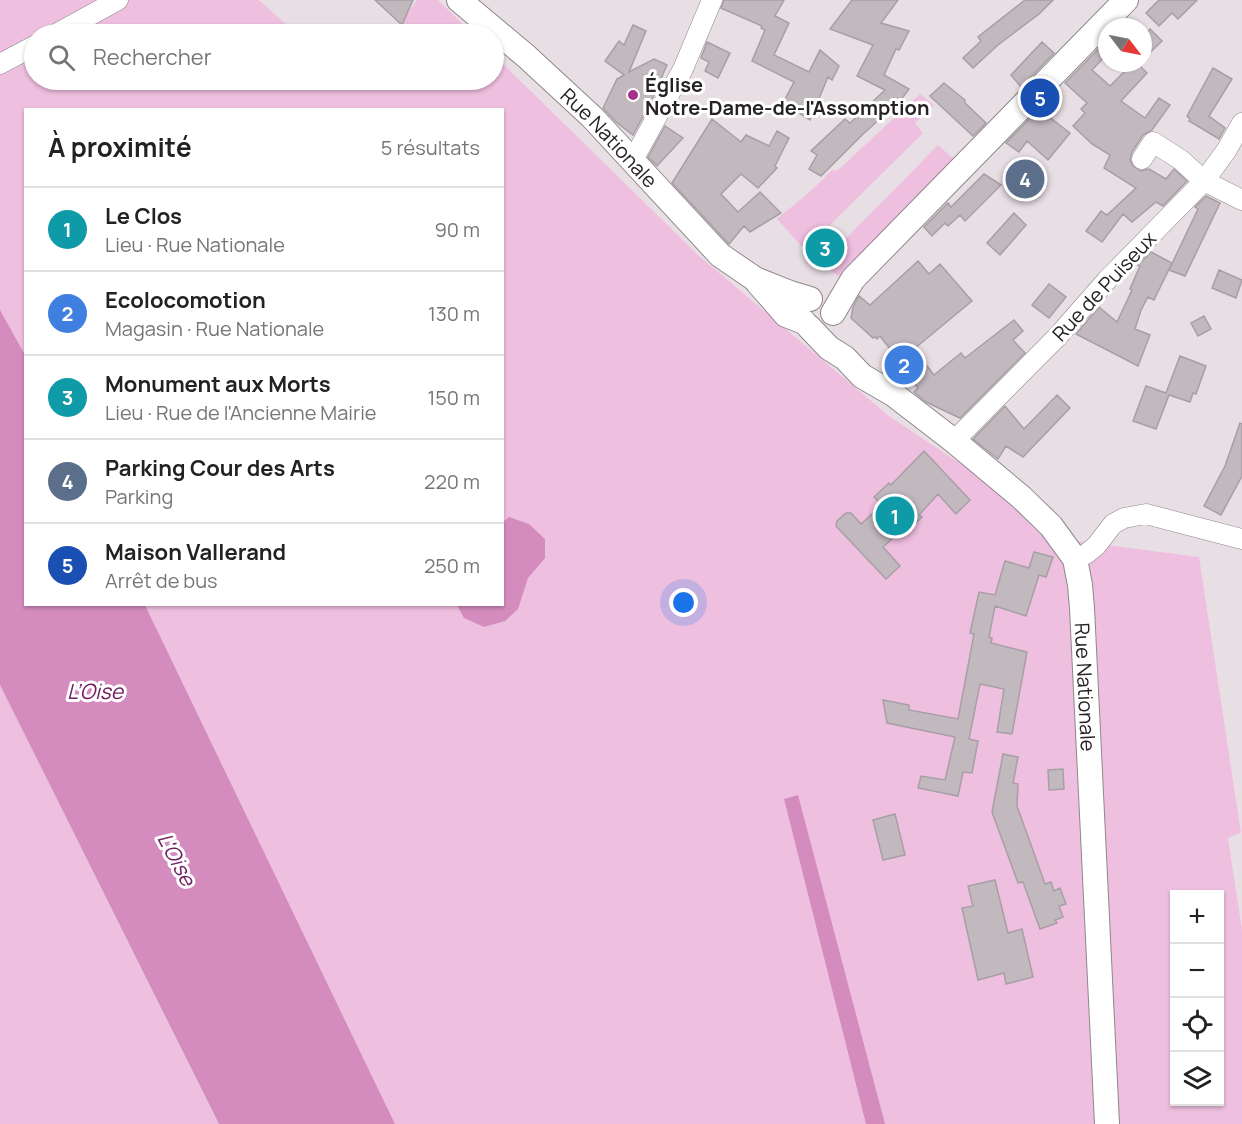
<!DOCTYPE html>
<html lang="fr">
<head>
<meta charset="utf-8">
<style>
  :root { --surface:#fff; --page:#f2f2f2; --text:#222; --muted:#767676; --line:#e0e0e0; --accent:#7c3aed }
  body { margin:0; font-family:Manrope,sans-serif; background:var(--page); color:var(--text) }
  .controls { position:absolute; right:18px; bottom:18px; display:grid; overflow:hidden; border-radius:0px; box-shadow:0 2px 4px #0004 }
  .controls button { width:54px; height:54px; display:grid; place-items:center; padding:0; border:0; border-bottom:2px solid var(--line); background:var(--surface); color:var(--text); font:30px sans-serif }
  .compass { position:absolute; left:1098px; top:18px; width:54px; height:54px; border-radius:50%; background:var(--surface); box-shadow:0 2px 4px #0004; rotate:122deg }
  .you { position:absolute; left:684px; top:603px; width:21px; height:21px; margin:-15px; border:4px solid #fff; border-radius:50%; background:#1a73e8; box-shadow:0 0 0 9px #1a73e833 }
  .badge { display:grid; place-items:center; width:39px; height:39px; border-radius:50%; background:var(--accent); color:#fff; font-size:20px; font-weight:700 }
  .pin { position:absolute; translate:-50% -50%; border:3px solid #fff; box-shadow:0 2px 6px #0006 }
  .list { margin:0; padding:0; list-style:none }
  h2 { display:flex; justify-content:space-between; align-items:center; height:78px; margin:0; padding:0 24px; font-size:26px }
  h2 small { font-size:20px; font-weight:400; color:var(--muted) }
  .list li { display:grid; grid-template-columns:39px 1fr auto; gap:18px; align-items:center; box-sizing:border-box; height:84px; padding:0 24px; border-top:2px solid var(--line) }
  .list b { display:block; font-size:22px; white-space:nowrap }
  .list p { margin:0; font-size:20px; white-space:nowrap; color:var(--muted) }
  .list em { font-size:20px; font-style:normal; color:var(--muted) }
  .icon { flex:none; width:33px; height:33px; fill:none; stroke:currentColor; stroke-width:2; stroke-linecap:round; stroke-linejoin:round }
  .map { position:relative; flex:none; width:1242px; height:1124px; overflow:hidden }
  .search { position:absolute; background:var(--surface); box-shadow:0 2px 4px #0004; left:24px; top:24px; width:480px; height:66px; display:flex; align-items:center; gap:15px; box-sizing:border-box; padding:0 21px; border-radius:33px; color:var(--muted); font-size:22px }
  .panel { position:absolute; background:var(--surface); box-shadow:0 2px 4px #0004; left:24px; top:108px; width:480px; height:498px; border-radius:0px }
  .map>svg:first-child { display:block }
  .green { fill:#efbfe0; fill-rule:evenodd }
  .water { fill:#d48cbf }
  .building { fill:#c1b9be; stroke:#a79fa5; stroke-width:1.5 }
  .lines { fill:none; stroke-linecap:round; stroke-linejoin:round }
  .minor-casing { stroke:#8f878c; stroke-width:21 }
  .tertiary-casing { stroke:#8f878c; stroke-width:26 }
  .minor { stroke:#fff; stroke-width:20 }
  .tertiary { stroke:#fff; stroke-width:24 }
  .poi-dot { fill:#a4308a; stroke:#fff; stroke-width:2 }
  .labels { text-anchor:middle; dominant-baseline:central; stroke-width:6; stroke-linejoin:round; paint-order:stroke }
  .poi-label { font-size:20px; font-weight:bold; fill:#262224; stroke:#fff; text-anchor:start }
  .street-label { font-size:20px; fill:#262224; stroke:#fff }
  .water-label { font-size:21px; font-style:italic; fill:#732060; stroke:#fff }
</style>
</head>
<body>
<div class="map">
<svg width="1242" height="1124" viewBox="0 0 1242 1124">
  <rect width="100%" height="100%" fill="#e8dfe5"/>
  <path class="green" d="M0,0H259L297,34H34V80H347L355,87L361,80H494V55L698,255L889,416L1076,541L1199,557L1241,833L1228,838L1242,930V1124H395L145,605L502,604V110H26L25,358L0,311ZM1174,894H1220V1102H1174Z
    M417,0H438L473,34H393Z
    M920,94L934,105L915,123L923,133L805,250L777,219L813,189L832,170L837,171Z
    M938,145L955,160L839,277L822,263Z
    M0,685L219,1124H0Z"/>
  <path class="water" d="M0,310L25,355L26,604L145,605L395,1124H219L0,685Z
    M509,517L529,524L545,539V558L528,578L518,609L505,621L484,627L464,618L457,605L502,604L503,522Z
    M798,795L885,1124H866L784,799Z"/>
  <path class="building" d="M375,0H413L402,25Z
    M724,0H784L775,16L789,23L774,55L809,72L820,50L839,66L832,80L828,77L810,120L783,103L794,82L752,61L765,30L761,28L762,26L721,8Z
    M852,0H898L881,23L909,31L899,50L896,49L884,75L909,89L900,101L863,134L821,176L809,169L817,155L811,151L845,119L850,123L885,90L857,76L873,45L830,29Z
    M1025,0H1053L1039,14L998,45L973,68L963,58L981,41L978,37Z
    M1159,0H1197L1178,19L1172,13L1159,26L1146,13Z
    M633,25L646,31L629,72L654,59L667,65L652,100L633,135L616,122L603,108L617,79L624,75L605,61L619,41L624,45Z
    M1150,29L1162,41L1143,59V37Z
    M1107,40V54L1092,70L1110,86L1133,63H1137L1147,73L1121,101L1145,118L1159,98L1170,105L1152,130L1143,135L1132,152L1130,159L1132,165L1141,171L1149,169L1166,179L1174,169L1187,181L1163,206L1156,202L1132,222L1123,214L1102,242L1086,231L1101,211L1107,215L1136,188L1104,168L1110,155L1092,144L1073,126L1085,113L1081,109L1087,103L1065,83Z
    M707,42L730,53L718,78L705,71L709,62L701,58Z
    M1042,42L1054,53L1021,87L1011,75Z
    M1213,68L1232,79L1209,116L1225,128L1219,139L1189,121L1190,119L1187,116Z
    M944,83L965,100V103L986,123L973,136L930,96Z
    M1039,109L1070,133L1048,160L1027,141L1019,152L1006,143Z
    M712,119L741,142L746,135L769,146L777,131L789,138L775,166L777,168L758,188L741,174L721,194L738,212L760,192L781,213L750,232L744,226L729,244L672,183Z
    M665,126L683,138L657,166L648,157Z
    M984,174L1001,185L965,221L960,215L948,226L945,223L932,236L924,227L948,203L951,207Z
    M1206,196L1220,203L1185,276L1169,270L1198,209L1195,207Z
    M1014,213L1026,225L1000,255L987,243Z
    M1151,252L1172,263L1154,300L1148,297L1141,310L1135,329L1150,335L1138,366L1076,334L1099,307L1117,322L1132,290L1130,289L1140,266L1138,265Z
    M918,261L929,274L940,264L972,301L914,349L934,375L961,353L965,358L1014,320L1023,331L1013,340L1025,353L960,418L926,402L914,392L918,388L901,368L894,354L880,336L877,339L875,337L873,338L851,318L853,307L859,296L870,305Z
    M1219,270L1242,280L1236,298L1212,288Z
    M1049,284L1066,297L1049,318L1032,305Z
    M1204,316L1211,329L1198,336L1191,323Z
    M1180,356L1206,366L1196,394L1193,393L1190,402L1169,395L1156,429L1133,421L1146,386L1166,393Z
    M1057,395L1070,408L1023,457L1006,446L998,459L973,439L1005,406L1024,429Z
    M1240,423L1242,424V476L1221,515L1204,506L1225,466Z
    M924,451L970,500L956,514L938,494L919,515L922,517L906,532L903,529L883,547L900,566L886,579L836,526L837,521L846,513H851L861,524L882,505L874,497L889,483L891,485Z
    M1034,552L1053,557L1046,577L1039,575L1026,616L995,606L989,637L992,638L991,643L1027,652L1012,734L997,732L1004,689L980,684L969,739L978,741L972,773L963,772L958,796L918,788L921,776L945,780L955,737L887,723L883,700L909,705V710L958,719L974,634L970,633L979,592L995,595L1005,561L1029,568Z
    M1003,754L1018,757L1013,783L1018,784L1017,806L1045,884L1051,882L1054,891L1060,888L1066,904L1059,906L1063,917L1055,920L1057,923L1040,929L1023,882L1018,883L992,812Z
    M1063,769L1064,789L1049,790L1048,770Z
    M895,814L905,855L883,860L873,820Z
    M995,880L1008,933L1022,929L1033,977L1006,984L1004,973L978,980L962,908L973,906L968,886Z"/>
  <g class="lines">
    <g class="minor-casing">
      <path id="minor" d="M56,34L118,0
        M0,64L34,46
        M1142,159L1153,142L1181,160L1204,181L1242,200
        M633,160L683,69L712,0
        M954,441L1058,336L1107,280L1204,181L1226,151L1242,123
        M1075,559L1086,554L1096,546L1113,524L1124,518L1146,514L1242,539"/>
    </g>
    <g class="tertiary-casing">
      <g id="tertiary">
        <path id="s1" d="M459,0L526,56L592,117L720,255L755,279L790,293L810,299"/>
        <path d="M758,283L786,315L804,322"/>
        <path d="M833,313L853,279L1126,0"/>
        <path id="s2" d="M809,327L829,348L845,358L862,376L893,394L954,441L1021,497L1051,526L1075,559L1080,585L1082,608L1107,1124"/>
      </g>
    </g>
    <use href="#minor" class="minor"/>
    <use href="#tertiary" class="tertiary"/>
  </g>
  <circle class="poi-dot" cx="633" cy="95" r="6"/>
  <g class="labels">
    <g class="poi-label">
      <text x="645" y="84">Église<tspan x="645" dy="23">Notre-Dame-de-l'Assomption</tspan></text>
    </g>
    <g class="street-label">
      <text stroke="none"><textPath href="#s1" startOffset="204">Rue Nationale</textPath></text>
      <text transform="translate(1104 286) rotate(-47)">Rue de Puiseux</text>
      <text stroke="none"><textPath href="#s2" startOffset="484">Rue Nationale</textPath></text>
    </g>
    <g class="water-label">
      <text x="95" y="691">L’Oise</text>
      <text transform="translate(177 859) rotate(62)">L'Oise</text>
    </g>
  </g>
</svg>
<div class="controls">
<button>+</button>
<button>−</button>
<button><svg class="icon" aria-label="locate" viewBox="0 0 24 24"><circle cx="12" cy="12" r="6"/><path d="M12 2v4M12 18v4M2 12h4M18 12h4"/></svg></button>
<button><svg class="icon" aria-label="layers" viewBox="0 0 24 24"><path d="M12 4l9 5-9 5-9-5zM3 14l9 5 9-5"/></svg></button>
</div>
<svg class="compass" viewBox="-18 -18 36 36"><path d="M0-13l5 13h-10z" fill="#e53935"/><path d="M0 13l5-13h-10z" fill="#767676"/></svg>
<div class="you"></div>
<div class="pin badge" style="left:895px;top:516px;background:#0f9aa8">1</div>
<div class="pin badge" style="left:904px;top:365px;background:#3f7fe0">2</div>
<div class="pin badge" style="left:825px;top:248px;background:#0f9aa8">3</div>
<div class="pin badge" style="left:1025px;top:179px;background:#5c6f8a">4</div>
<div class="pin badge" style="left:1040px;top:98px;background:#1a4fb4">5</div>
<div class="search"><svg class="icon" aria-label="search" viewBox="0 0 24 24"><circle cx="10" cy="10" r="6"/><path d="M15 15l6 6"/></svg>Rechercher</div>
<section class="panel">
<h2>À proximité<small>5 résultats</small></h2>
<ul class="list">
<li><span class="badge" style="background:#0f9aa8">1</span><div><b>Le Clos</b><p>Lieu · Rue Nationale</p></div><em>90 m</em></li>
<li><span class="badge" style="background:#3f7fe0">2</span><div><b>Ecolocomotion</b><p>Magasin · Rue Nationale</p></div><em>130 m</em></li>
<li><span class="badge" style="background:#0f9aa8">3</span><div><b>Monument aux Morts</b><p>Lieu · Rue de l'Ancienne Mairie</p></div><em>150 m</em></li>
<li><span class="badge" style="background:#5c6f8a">4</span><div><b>Parking Cour des Arts</b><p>Parking</p></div><em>220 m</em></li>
<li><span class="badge" style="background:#1a4fb4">5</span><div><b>Maison Vallerand</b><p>Arrêt de bus</p></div><em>250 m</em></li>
</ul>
</section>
</div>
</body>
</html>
